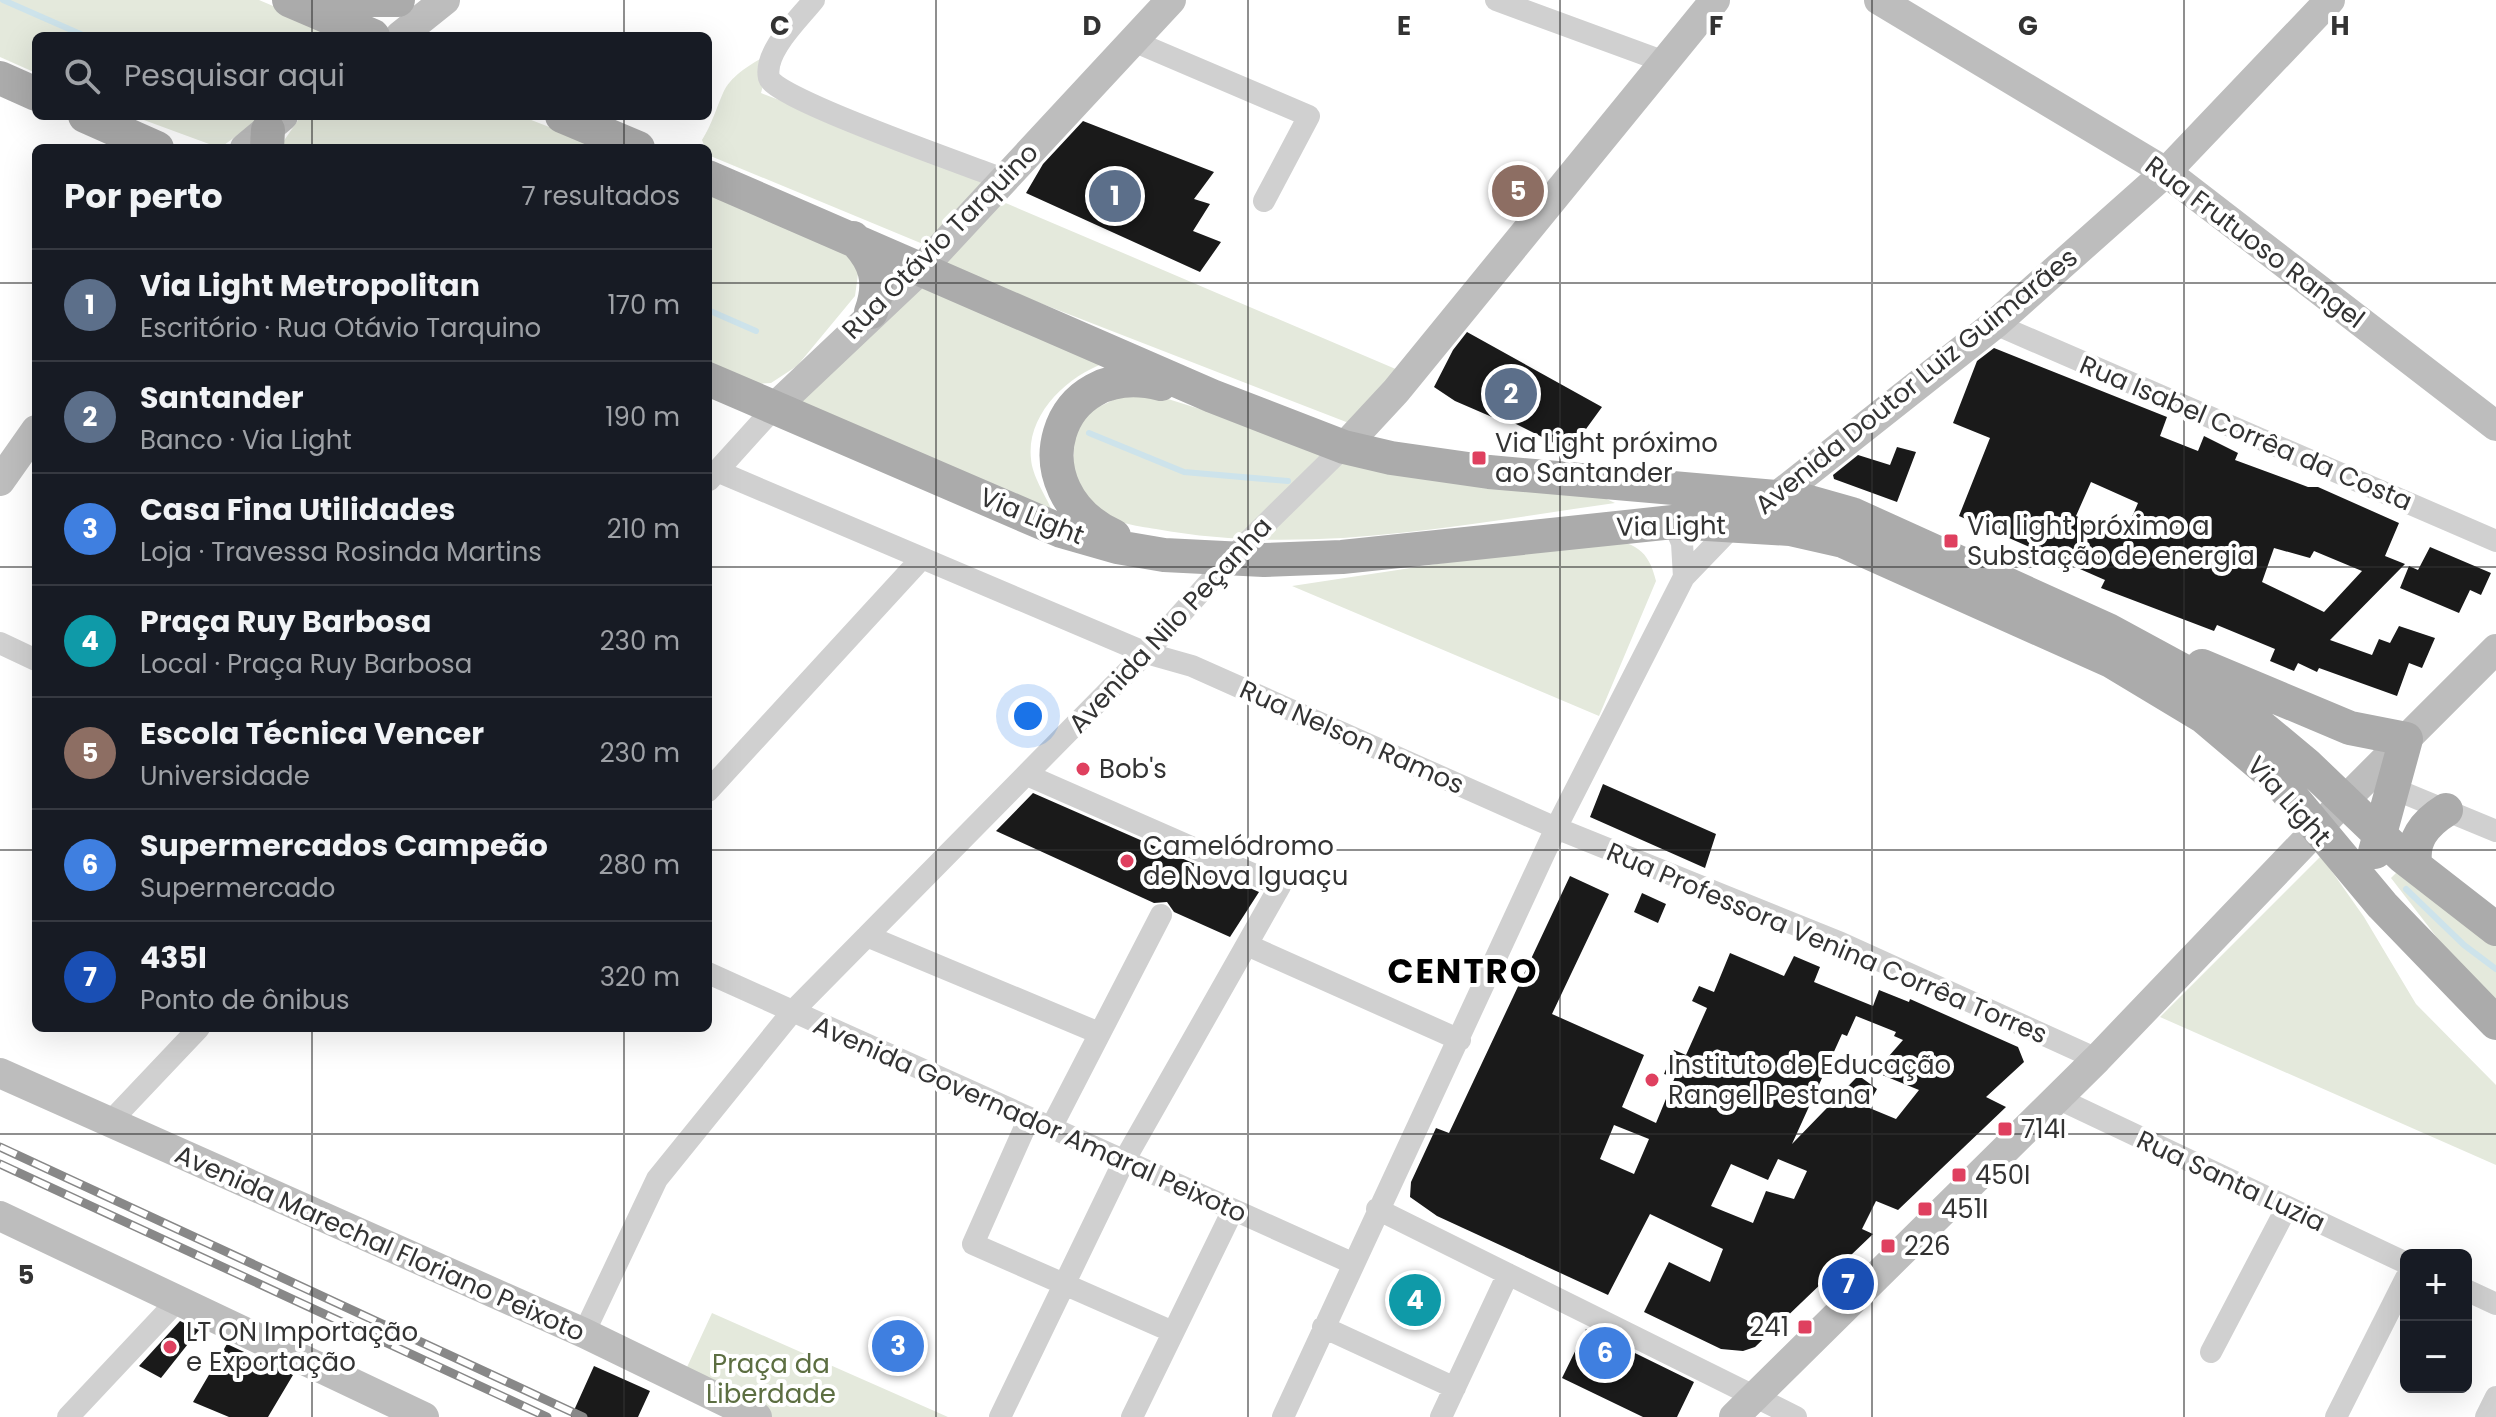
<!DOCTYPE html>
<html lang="pt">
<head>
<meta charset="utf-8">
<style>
  :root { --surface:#171b24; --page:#20242c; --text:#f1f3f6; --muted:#9ea1a6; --line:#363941; --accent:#8c9099 }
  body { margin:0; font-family:Poppins,sans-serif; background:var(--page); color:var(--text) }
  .controls { position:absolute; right:24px; bottom:24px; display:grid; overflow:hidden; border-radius:12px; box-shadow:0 8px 32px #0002 }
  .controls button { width:72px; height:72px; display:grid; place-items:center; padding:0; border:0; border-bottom:2px solid var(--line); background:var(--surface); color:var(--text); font:40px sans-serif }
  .you { position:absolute; left:1028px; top:716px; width:28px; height:28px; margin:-20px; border:6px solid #fff; border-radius:50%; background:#1a73e8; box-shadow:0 0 0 12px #1a73e833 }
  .badge { display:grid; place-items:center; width:52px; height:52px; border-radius:50%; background:var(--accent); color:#fff; font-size:26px; font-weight:700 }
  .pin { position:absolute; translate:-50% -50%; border:4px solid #fff; box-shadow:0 2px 8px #0006 }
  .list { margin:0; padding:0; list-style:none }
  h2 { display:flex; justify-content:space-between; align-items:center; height:104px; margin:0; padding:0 32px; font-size:34px }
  h2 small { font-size:26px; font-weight:400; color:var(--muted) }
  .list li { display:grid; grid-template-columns:52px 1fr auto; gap:24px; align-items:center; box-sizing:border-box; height:112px; padding:0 32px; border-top:2px solid var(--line) }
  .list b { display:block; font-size:30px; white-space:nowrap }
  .list p { margin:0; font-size:26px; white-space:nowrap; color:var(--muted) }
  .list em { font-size:26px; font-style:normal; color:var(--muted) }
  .icon { flex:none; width:44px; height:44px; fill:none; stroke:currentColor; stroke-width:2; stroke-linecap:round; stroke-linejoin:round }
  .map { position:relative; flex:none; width:2496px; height:1417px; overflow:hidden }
  .search { position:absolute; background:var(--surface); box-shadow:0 8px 32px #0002; left:32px; top:32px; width:680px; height:88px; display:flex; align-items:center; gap:20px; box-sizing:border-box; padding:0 28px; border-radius:12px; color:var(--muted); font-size:30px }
  .panel { position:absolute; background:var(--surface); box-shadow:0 8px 32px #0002; left:32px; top:144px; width:680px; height:888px; border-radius:12px }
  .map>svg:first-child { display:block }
  .green { fill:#e4e9dc }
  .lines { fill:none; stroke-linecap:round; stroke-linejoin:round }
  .stream { stroke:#cde3eb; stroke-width:6 }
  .building { fill:#1a1a1a; fill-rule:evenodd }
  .street { stroke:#d0d0d0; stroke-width:22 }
  .secondary { stroke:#bdbdbd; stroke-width:30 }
  .primary { stroke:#ababab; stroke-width:34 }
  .rail-casing { stroke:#888; stroke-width:9 }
  .rail { stroke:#fff; stroke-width:6; stroke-dasharray:18; stroke-linecap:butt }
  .grid { fill:none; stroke:#333; stroke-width:2; stroke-opacity:0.55 }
  .poi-dot { fill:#df405f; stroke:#fff; stroke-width:3 }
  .labels { text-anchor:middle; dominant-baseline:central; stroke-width:8; stroke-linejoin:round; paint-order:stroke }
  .street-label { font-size:26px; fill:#333; stroke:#fff }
  .poi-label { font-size:26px; fill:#333; stroke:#fff; text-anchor:start }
  .park-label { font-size:26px; fill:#5c6e41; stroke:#fff }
  .district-label { font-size:34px; font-weight:bold; letter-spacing:2px; fill:#000; stroke:#fff }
  .grid-label { font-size:26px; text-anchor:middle; font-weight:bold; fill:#333; stroke:#fff; stroke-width:8; stroke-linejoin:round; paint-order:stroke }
</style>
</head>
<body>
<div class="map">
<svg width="2496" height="1417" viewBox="0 0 2496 1417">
  <rect width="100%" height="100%" fill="#fff"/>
  <path class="green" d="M0,0H259L344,36H36V73L0,57Z
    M772,52L761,93L992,180L935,249L708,155L702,140C712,124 716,109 723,93C731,74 755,62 772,52Z
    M133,116H263L220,148Z
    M301,116H521L603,148H284L283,142Z
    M708,189L846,244L859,267L855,296L797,366L771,383L754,384L708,366Z
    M1001,201L1405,373L1354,425L939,264Z
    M917,286L1105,363C1067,376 1026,415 1031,459C1032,475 1045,495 1052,510L792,402Z
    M1136,389L1200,409L1596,494L1615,503C1464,524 1308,557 1156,529C1137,526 1108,522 1093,509C1085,502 1078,489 1072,480L1076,418Z
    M1602,539C1634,541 1649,550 1656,581L1599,716L1292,586Z
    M2321,856L2364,917L2416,1004L2496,1085V1165L2160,1017Z
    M2399,870L2496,943V1002L2445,948L2391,878Z
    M712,1313L948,1417H764L682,1378Z"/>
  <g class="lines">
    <path class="stream" d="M3,0L85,36
      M708,310L756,331
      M1089,433L1184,472L1288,481
      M2406,889L2464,945L2496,969"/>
  </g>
  <path class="building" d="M1083,121L1214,172L1194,199L1210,204L1193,231L1221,242L1200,272L1026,193L1043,164Z
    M1467,332L1602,407L1570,451L1500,416L1492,417L1455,401L1434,387L1453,350Z
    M1994,348L2167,417L2160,436L2198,451L2204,436L2238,453L2235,460L2308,487H2318L2399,523L2385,556L2405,564L2330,640L2372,655L2379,639L2390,643L2399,626L2435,638L2422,668L2409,663L2397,696L2319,668L2317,672L2298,663L2294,671L2270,661L2275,649L2217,625L2214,631L2101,588L2105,580L1959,516L1990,438L1953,423L1977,361ZM2091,482L2138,503L2124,536L2076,516ZM2274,548L2310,558L2314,551L2362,571L2324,612L2262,582Z
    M1897,447L1916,452L1897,502L1834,479L1833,475L1858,455L1890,465Z
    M2430,547L2491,573L2481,595L2470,590L2459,613L2400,588L2409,566L2418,570Z
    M1603,784L1716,834L1705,868L1590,817Z
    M1033,793L1259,892L1230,937L1174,912L1167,902L1154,903L996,831Z
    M1570,876L1609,894L1552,1014L1644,1055L1622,1107L1656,1123L1675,1077L1664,1074L1674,1050L1686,1055L1707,1008L1692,1001L1699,986L1714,992L1730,953L1784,976L1794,956L1820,967L1814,982L1873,1006L1879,990L1909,1002L1910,999L2018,1047L2024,1062L1986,1097L2006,1107L1898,1210L1876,1201L1862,1229L1873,1234L1755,1347L1743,1351L1721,1349L1644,1312L1669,1262L1710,1282L1723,1249L1650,1214L1608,1295L1437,1216L1410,1197L1411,1182L1436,1128L1449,1133ZM1856,1016L1896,1032L1894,1036L1903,1040L1875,1072L1919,1090L1896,1119L1867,1107L1877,1089L1862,1078H1856L1792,1144L1842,1034L1847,1036ZM1614,1125L1649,1139L1634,1174L1600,1159ZM1778,1159L1807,1171L1794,1199L1766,1191L1753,1223L1711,1206L1731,1164L1768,1180Z
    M1642,893L1666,904L1658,923L1634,912Z
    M180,1321L199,1330L161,1378L139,1366Z
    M1586,1329L1694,1382L1677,1417H1643L1562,1378Z
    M227,1344L293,1375L268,1417H229L193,1402Z
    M594,1366L650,1391L638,1417H571Z"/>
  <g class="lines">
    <path class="street" d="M814,0C799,19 763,52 769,78C774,98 972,167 1003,179
      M1496,0L1665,62
      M1133,41L1309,116L1264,201
      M1995,324L2496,541
      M717,471L1146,653L1192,666L1556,828L1841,943L2097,1059
      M709,480L775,407
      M1673,522L1682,543L1684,577
      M0,643L36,660
      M2392,788L2496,831
      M708,791L922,558
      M867,936L1099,1033
      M1247,945L1460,1040
      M708,973L1352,1263
      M2057,1098L2406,1263
      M1029,1118L973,1244L1173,1332
      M109,1123L199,1028
      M1051,1128L1161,915
      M1377,1209L1796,1417
      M2466,1290L2496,1304
      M1323,1327L1455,1388
      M584,1333L657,1179L792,1012L1146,653L1230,559L1344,447
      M2211,1352L2287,1207
      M68,1417L178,1300
      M1000,1417L1124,1161L1280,886L1027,775
      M1132,1417L1233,1210
      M1283,1417L1556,828L1684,577L1735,524
      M1441,1417L1508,1274
      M2336,1417L2406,1278
      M2486,1417L2496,1397"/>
    <path class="secondary" d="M1879,0L2166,172L2496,426
      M400,36L445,0
      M245,148L283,116
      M775,407L922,268L1171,0
      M1344,447L1396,391L1715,0
      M0,481L36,430
      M1766,505L1995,324L2166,172L2330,0
      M0,1073L584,1333L757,1417
      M0,1216L424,1417
      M1734,1417L2097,1059L2344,801L2496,649"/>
    <path class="primary" d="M289,0L373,36
      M314,0H398
      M0,78L36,94
      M85,116L157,148
      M562,116L638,148
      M267,148L268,130
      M708,177L1212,396L1344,447L1391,458L1489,472L1799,499L1852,514L2108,630L2213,687L2306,764L2402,856L2496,929
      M853,238C876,261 882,282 871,312
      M708,379L1061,531L1117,547L1164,555L1264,560L1342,557L1673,522L1790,529L1843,541L2111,661L2204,717L2276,778L2382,905L2496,1023
      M1114,536C1015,491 1053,357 1161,384
      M2202,666L2350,728L2406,739L2375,852
      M2416,867C2410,841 2425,823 2446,810"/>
    <g class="rail-casing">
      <path id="rail" d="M0,1147L583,1417
        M0,1164L547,1417"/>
    </g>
    <use href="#rail" class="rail"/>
  </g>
  <path class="grid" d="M312,0V36M624,0V36M936,0V1417M1248,0V1417M1560,0V1417M1872,0V1417M2184,0V1417M312,116V148M624,116V148M0,283H36M708,283H2496M0,567H36M708,567H2496M0,850H36M708,850H2496M312,1028V1417M624,1028V1417M0,1134H2496"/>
  <g class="poi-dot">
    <rect x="1471" y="450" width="16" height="16" rx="4"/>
    <rect x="1943" y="533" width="16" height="16" rx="4"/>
    <circle cx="1083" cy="769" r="8"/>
    <circle cx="1127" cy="861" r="8"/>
    <circle cx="1652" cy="1080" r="8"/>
    <rect x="1997" y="1121" width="16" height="16" rx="4"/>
    <rect x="1951" y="1167" width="16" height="16" rx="4"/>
    <rect x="1917" y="1201" width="16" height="16" rx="4"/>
    <rect x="1880" y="1238" width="16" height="16" rx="4"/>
    <rect x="1797" y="1319" width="16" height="16" rx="4"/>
    <circle cx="170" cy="1347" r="8"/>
  </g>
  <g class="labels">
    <g class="street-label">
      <text transform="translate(940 241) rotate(-45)">Rua Otávio Tarquino</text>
      <text transform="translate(2255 242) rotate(37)">Rua Frutuoso Rangel</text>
      <text transform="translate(1916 381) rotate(-39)">Avenida Doutor Luiz Guimarães</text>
      <text transform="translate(2246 433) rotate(23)">Rua Isabel Corrêa da Costa</text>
      <text transform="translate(1032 516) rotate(22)">Via Light</text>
      <text transform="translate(1671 526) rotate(-1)">Via Light</text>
      <text transform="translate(1170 625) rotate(-47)">Avenida Nilo Peçanha</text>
      <text transform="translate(1352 737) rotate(24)">Rua Nelson Ramos</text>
      <text transform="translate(2289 801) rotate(48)">Via Light</text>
      <text transform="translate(1827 943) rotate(23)">Rua Professora Venina Corrêa Torres</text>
      <text transform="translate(1030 1119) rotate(24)">Avenida Governador Amaral Peixoto</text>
      <text transform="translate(2231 1181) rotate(25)">Rua Santa Luzia</text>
      <text transform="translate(380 1243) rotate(24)">Avenida Marechal Floriano Peixoto</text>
    </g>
    <g class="poi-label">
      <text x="1495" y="443">Via Light próximo<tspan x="1495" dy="30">ao Santander</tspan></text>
      <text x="1967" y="526">Via light próximo a<tspan x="1967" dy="30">Substação de energia</tspan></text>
      <text x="1099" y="769">Bob's</text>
      <text x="1143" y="846">Camelódromo<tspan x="1143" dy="30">de Nova Iguaçu</tspan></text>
      <text x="1668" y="1065">Instituto de Educação<tspan x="1668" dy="30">Rangel Pestana</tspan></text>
      <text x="2021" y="1129">714I</text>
      <text x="1975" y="1175">450I</text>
      <text x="1941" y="1209">451I</text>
      <text x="1904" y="1246">226</text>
      <text x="1789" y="1327" text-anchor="end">241</text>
      <text x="186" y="1332">LT ON Importação<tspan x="186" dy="30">e Exportação</tspan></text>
    </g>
    <g class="park-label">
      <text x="771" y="1364">Praça da<tspan x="771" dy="30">Liberdade</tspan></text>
    </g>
    <g class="district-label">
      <text x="1463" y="971">CENTRO</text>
    </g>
  </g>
  <g class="grid-label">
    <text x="780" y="35">C</text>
    <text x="1092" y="35">D</text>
    <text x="1404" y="35">E</text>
    <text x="1716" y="35">F</text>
    <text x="2028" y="35">G</text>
    <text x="2340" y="35">H</text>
    <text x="26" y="1284">5</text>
  </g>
</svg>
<div class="controls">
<button>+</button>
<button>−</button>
</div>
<div class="you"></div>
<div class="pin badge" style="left:1115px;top:196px;background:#5c6f8a">1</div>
<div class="pin badge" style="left:1511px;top:394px;background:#5c6f8a">2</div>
<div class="pin badge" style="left:898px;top:1346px;background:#3f7fe0">3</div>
<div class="pin badge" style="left:1415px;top:1300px;background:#0f9aa8">4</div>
<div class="pin badge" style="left:1518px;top:191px;background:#8d6e63">5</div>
<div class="pin badge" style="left:1605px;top:1353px;background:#3f7fe0">6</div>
<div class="pin badge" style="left:1848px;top:1284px;background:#1a4fb4">7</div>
<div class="search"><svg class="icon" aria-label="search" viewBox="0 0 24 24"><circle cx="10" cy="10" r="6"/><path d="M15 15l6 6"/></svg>Pesquisar aqui</div>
<section class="panel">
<h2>Por perto<small>7 resultados</small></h2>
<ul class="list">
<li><span class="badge" style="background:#5c6f8a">1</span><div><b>Via Light Metropolitan</b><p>Escritório · Rua Otávio Tarquino</p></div><em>170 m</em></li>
<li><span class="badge" style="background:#5c6f8a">2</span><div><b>Santander</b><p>Banco · Via Light</p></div><em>190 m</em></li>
<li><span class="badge" style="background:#3f7fe0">3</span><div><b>Casa Fina Utilidades</b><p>Loja · Travessa Rosinda Martins</p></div><em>210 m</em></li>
<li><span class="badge" style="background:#0f9aa8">4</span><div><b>Praça Ruy Barbosa</b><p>Local · Praça Ruy Barbosa</p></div><em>230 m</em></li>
<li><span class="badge" style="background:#8d6e63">5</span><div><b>Escola Técnica Vencer</b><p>Universidade</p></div><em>230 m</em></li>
<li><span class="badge" style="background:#3f7fe0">6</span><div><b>Supermercados Campeão</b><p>Supermercado</p></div><em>280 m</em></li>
<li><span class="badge" style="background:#1a4fb4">7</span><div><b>435I</b><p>Ponto de ônibus</p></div><em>320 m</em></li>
</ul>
</section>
</div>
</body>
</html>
